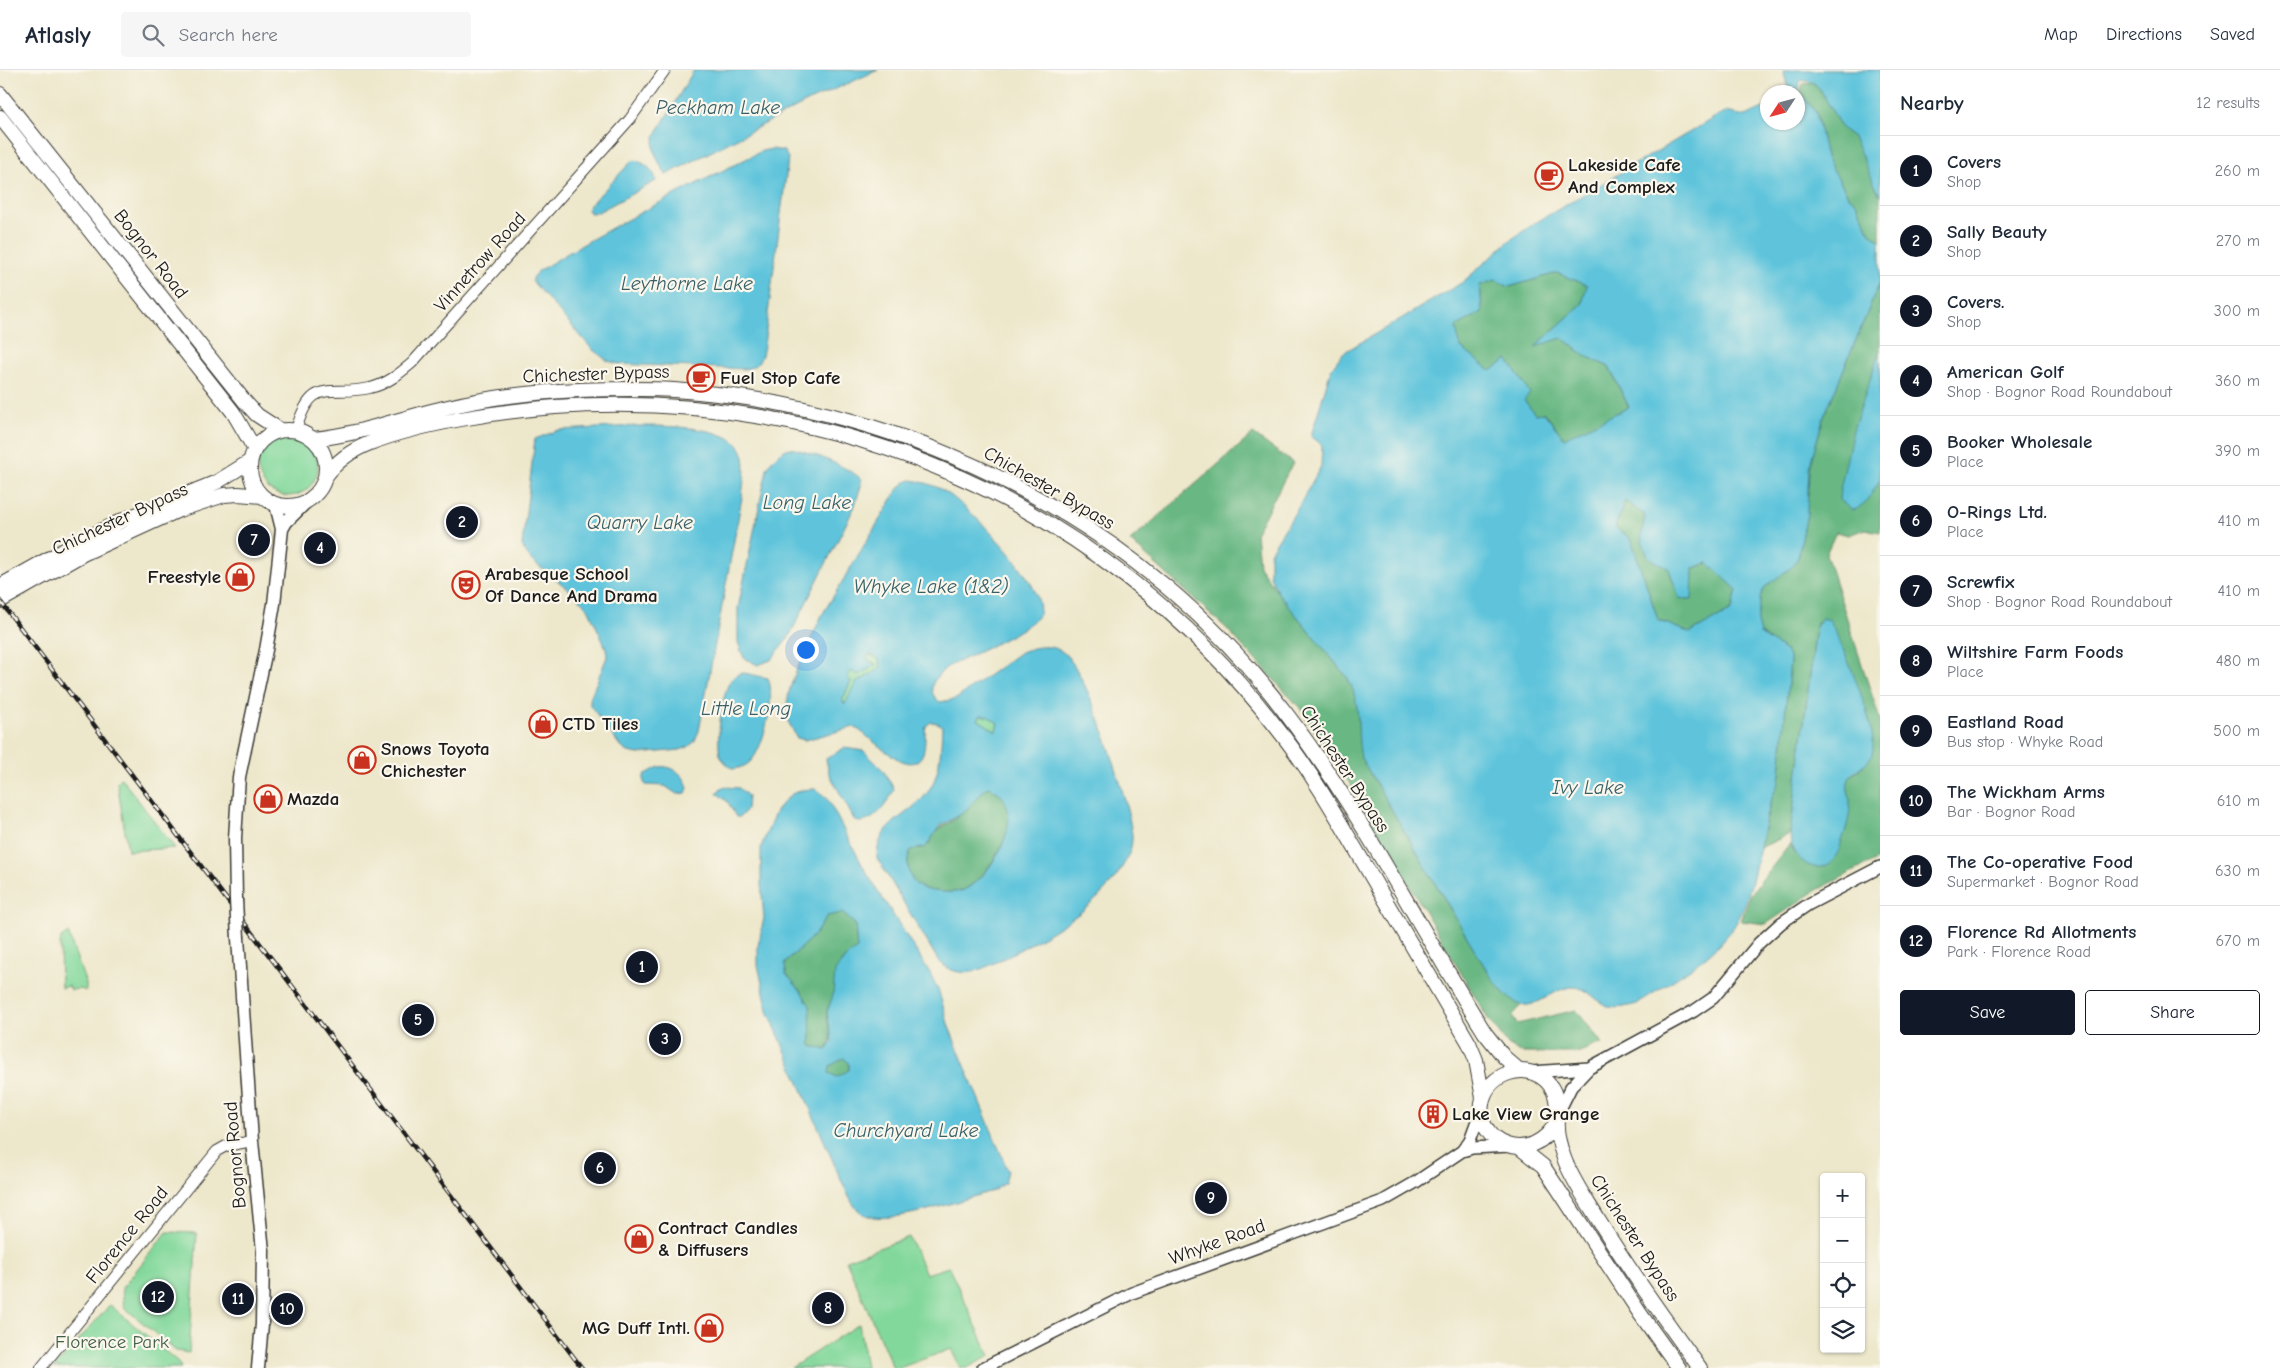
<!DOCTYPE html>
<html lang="en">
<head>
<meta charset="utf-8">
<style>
  :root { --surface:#fff; --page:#f6f6f7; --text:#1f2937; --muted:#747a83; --line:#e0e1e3; --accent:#111827 }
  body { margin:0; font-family:"Comic Neue",sans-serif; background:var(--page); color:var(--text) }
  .controls { position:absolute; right:15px; bottom:15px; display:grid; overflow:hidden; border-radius:5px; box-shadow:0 1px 4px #0004 }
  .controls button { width:45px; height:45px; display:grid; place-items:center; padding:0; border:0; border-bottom:1px solid var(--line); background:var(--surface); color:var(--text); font:25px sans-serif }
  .compass { position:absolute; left:1760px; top:15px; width:45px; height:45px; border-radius:50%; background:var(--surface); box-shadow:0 1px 4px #0004; rotate:234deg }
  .you { position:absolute; left:805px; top:579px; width:18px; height:18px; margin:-12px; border:4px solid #fff; border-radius:50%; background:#1a73e8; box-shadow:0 0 0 8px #1a73e833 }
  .badge { display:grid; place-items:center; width:32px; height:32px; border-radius:50%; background:var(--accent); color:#fff; font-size:16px; font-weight:700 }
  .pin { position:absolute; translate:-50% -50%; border:2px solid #fff; box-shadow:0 1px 5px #0006 }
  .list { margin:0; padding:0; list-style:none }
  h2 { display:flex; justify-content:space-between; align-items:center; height:65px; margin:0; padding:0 20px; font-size:21px }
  h2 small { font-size:16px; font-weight:400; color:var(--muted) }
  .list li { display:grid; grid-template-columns:32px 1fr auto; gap:15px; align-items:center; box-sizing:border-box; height:70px; padding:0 20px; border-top:1px solid var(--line) }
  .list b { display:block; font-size:19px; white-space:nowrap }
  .list p { margin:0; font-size:16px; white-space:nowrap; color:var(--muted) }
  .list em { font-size:16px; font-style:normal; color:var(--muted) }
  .actions { display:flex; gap:10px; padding:15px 20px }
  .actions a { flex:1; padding:11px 0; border:1px solid var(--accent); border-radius:5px; text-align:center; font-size:18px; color:var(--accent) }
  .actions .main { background:var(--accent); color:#fff }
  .icon { flex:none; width:28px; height:28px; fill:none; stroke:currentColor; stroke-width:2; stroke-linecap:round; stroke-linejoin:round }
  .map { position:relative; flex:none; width:1880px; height:1298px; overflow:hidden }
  header { display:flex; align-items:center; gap:30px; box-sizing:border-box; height:70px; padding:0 25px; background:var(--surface); border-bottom:1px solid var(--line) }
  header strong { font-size:24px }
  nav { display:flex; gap:28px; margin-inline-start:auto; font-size:18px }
  .search { width:350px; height:45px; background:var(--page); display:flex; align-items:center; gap:12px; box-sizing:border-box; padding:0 18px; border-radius:5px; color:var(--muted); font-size:19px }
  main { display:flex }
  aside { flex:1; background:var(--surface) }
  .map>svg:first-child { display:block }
  .green { fill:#82d89b; stroke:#4f7a5c }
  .forest { fill:#69b883; stroke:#426a50 }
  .water { fill:#5ec4db; stroke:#3d707c; fill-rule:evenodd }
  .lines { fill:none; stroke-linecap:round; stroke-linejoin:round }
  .tertiary-casing { stroke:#3b3a36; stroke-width:12 }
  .secondary-casing { stroke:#3b3a36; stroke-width:14 }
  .primary-casing { stroke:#3b3a36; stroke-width:15 }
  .trunk-casing { stroke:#3b3a36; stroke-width:16 }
  .tertiary { stroke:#fff; stroke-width:10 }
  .secondary { stroke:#fff; stroke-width:11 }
  .primary { stroke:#fff; stroke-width:12 }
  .trunk { stroke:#fff; stroke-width:14 }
  .rail-casing { stroke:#1c1c1c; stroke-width:4.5 }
  .rail { stroke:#fbf7ec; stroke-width:2.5; stroke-dasharray:8; stroke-linecap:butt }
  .primary-bridge-casing { stroke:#3b3a36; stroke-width:15; stroke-linecap:butt }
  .primary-bridge { stroke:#fff; stroke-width:12 }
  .labels { text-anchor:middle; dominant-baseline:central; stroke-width:4.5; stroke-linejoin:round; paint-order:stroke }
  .poi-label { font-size:19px; font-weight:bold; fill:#1c1c1c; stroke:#fbf7ec; text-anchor:start }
  .street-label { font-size:19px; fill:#1c1c1c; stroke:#fbf7ec }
  .park-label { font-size:19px; fill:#405e48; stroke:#fbf7ec }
  .water-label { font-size:20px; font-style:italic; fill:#365f68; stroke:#fbf7ec }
</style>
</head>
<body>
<header>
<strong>Atlasly</strong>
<div class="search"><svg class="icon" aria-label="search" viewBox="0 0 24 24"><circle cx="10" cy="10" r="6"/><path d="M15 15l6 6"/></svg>Search here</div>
<nav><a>Map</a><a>Directions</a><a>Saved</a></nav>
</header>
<main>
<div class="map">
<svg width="1880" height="1298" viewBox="0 0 1880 1298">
  <rect width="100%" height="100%" fill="#fbf7ec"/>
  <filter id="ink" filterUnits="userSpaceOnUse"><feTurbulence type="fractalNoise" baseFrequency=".02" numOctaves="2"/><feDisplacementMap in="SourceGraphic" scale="10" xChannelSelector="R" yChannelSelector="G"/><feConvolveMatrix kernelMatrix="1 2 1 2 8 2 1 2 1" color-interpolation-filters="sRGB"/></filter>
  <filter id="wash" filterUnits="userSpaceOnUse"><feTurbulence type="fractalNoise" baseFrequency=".0096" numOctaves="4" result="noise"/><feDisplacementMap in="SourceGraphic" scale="20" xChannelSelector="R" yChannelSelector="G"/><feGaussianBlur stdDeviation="1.12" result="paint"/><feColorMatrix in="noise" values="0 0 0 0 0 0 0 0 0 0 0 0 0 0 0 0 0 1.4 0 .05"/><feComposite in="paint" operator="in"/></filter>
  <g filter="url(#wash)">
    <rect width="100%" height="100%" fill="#ede7cb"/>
    <path class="green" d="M258 396a30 30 0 1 1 60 0a30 30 0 1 1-60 0Z
      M870,583L879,589L881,598L856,613L846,634L842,631L851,611L846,607L852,601L876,594L867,589Z
      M980,645L988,646L998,653L996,661L978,650Z
      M121,708L175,778L128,781L117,712Z
      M68,863L86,914V921L80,919L71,920L69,916L61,918L60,875L61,868Z
      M167,1162L197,1163L189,1283L176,1281L124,1237L122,1218Z
      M909,1167L926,1204L949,1197L990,1286L967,1298H960L951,1279L899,1298H893L846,1190Z
      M110,1235L178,1292L181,1298H54Z
      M859,1254L866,1298H791Z"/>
    <path class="forest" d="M1814,13L1825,26L1842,59L1853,67L1875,112L1880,126V171L1870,163L1856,132L1847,124L1826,87L1816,43L1800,25L1803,14Z
      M1557,203L1588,215L1582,234L1536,276L1562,268L1586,286L1609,297L1629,338L1564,368L1545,343L1535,344L1523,330L1507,289L1491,301L1460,277L1455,257L1482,242L1480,215L1496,210L1509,217Z
      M1880,212V462L1865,459L1849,465L1836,462L1826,484L1880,650V788L1817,820L1766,854L1741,851L1750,825L1790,774C1796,788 1807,797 1822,796L1850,731L1847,716L1849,708L1864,695L1818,551L1816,557L1790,764L1760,778L1772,726L1779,713L1790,590L1786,581L1760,564L1757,553L1761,524L1766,516L1798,488L1807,444L1809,398L1823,349Z
      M1253,364L1293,393L1256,462L1259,496L1278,523L1347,607L1355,622L1357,632L1361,688L1489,904C1498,916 1508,929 1522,935L1512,946L1517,954L1576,940L1602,973L1577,983H1523L1509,976L1488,949L1349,712L1300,638L1225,557L1130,471Z
      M1625,431L1646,445L1641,468L1669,499L1679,528L1693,498L1709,493L1737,520L1732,540L1690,563L1658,550L1631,469L1615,457Z
      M989,717C998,721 1007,730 1010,739C1016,763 983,813 961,821C953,823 943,822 934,821C925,820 916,817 912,809C907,800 906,788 911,779L919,778L930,773C934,758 944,757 955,749C966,740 976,728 986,718Z
      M842,843L855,854L857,880C831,896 839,899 834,924C832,931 827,937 827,943C827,959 835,964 827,980L811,976L809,937L801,921L786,904L785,893L815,864L827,846Z
      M844,987L849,994V1000L837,1007L828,1003L830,996Z"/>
    <path class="water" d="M694,0H878L811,30L666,105C658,90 650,81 656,64Z
      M1783,0H1880V126L1853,67L1842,59L1820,19L1814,13L1802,10L1800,12L1799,21L1816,43L1826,87L1847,124L1856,132L1870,163L1880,171V212L1823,349L1809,398L1807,444L1798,488L1792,497L1766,516L1761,524L1757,553L1760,564L1786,581L1790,590L1779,713C1766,735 1764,762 1758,786C1752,810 1747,838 1733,858C1710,891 1669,912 1637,934C1629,936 1619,939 1610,937C1596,933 1589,917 1573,917C1556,917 1539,937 1523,935C1509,933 1497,914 1489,904L1361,688C1355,657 1363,636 1347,607L1278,523L1270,506V482L1298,438L1321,396L1322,375L1311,366L1331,299L1343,283L1463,212L1509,171L1535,153L1724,42L1746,46L1767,36L1768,52H1798V22H1789ZM1557,203L1587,215L1582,234L1535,277L1562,268L1586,286L1609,297L1629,337L1564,368L1544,343L1535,344L1524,330L1530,323L1507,289L1491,301L1460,277L1456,257L1482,242L1480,215L1496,210L1509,217ZM1625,431L1645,445L1641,468L1648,487L1669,499L1679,528L1692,530L1693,498L1708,493L1737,520L1732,540L1690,563L1658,550L1631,469L1615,457Z
      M772,79L784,81L788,88L787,97L764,275C762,288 760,295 747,299L619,294L608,291L593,280L532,211L533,207L537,202C610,156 686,119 762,81Z
      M635,90C644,92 656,102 656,111L598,142L591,143L588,141V137L631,92Z
      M1880,280V410L1868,430L1857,439L1852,440L1839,430L1840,420L1853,360Z
      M638,356C662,356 732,355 742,381C748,394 743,413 742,427L699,661L694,672L688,677L680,680L638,684L628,682L621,677L590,635V628L607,587L606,578L589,540L576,525L532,491L525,482L522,475L535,369L559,360Z
      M789,378C806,380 849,397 861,409V416L854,438L789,567L771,590L758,595L744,588L741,581L738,572V538L767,399C772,389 777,383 789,378Z
      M911,410C925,412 938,416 950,425C972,441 1048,515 1039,544C1034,558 963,589 947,597C936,607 923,619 940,632L956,629L1021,582C1034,577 1051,573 1064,583C1089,604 1126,724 1131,758C1133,767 1132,776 1129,784C1106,836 1052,862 1006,887C983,899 959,913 938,890L877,788C877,749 915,746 931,717C941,700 941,675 942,656L938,653L931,652L926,656C924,665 926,675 923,683C911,713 870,665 854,657L805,670L797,668L788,651L787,633L790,618L797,599L822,545L897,421L904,413ZM869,584L879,589L881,598L856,613L845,634L842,631L851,611L847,607L852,601L858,605L876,595L867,589ZM981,645L988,646L998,653L996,661L978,650ZM989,717C1034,736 992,810 961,821C953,823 943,822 934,821C925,820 916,817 912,809C907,800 906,788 911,780L926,777L939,757L963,743L986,718Z
      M1822,548L1830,550C1842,576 1880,659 1872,684C1868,696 1854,698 1849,709C1845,718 1851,726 1850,735C1850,752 1842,771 1836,787C1818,811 1790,789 1790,764L1816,557Z
      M744,603L768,608C776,625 764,677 751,691C746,696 740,698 733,699C728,695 722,691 720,684C716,671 722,621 731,610C735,605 738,604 744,603Z
      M844,678L864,681L883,700L894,719C889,732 872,757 855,751L829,703L826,689Z
      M659,697C673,695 685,705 688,718L686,723L677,724L665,716L646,715L644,713V705Z
      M725,717L739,718L748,726L747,739L740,747H736L728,732L717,723L718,721Z
      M815,719L827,728L866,802L930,903L939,922L949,957L1008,1101L1005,1113L993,1121C965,1128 884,1159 862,1143C851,1136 847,1121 841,1110L768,941L758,895V876L764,848L761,814V777L775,743L782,733L792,724L801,720ZM842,843L855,854L857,879L846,887L835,901L833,925L827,942L832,971L827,980L811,976L810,936L801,921L786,904L785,893L815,864L827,846ZM844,988L849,994V1000L837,1007L829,1003L830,996Z"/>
  </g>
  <g filter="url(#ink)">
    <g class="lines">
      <g class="tertiary-casing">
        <path id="tertiary" d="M296,360C312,306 327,327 370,318C387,314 399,304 412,293L630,49L665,0
          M41,1298L217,1081L226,1076L252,1071"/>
      </g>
      <g class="secondary-casing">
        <path id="secondary" d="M1532,1002L1589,998
          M1558,1043L1571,1017L1589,998L1694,941L1713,928L1759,873L1781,853L1809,834L1880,797
          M1462,1081L1470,1070L1481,1040
          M983,1298L1132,1223L1383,1131L1416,1112L1462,1081L1472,1078L1510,1076"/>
      </g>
      <g class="primary-casing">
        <path id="primary" d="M282,459L286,452L306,432
          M236,830L235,768L239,707L266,580L274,534L282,459L276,435
          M238,868L252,1071L263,1181L262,1254L258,1298"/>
      </g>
      <g class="trunk-casing">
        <path id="trunk" d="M0,24L246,333L257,345L280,360
          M0,47L233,342L254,378
          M250 398a38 38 0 1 1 76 0a38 38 0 1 1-76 0Z
          M313,369C359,365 403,347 448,337C490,327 535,322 579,320C610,319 642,318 674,320C912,336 1145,453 1288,646C1363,745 1419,858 1485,963L1504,987L1520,1001
          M325,407C336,392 352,380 370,373C422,353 499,341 555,337C837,317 1103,433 1277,658C1313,703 1341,754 1370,804C1403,860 1436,916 1469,973L1476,990L1483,1028
          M0,516L75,474L121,451L217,412L249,392
          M0,531L83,484L179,440L224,425L238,424L262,426
          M1557,1051C1533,1098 1471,1075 1483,1029C1490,1004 1523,992 1544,1009C1558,1021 1557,1034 1557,1050C1556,1061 1560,1077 1564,1088C1572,1110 1587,1131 1599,1151C1630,1201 1665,1250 1700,1298
          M1519,1077L1543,1096L1641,1245L1679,1298"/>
      </g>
      <use href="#tertiary" class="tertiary"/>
      <use href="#secondary" class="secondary"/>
      <use href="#primary" class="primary"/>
      <use href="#trunk" class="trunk"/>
      <g class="rail-casing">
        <path id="rail" d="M0,531L582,1298"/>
      </g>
      <use href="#rail" class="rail"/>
      <g class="primary-bridge-casing">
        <path id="primary-bridge" d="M236,830L238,868"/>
      </g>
      <use href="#primary-bridge" class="primary-bridge"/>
    </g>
  </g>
  <defs>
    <g id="cafe-ring" transform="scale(1.4375)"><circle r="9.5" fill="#fbf7ec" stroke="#c8321e" stroke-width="1.5"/><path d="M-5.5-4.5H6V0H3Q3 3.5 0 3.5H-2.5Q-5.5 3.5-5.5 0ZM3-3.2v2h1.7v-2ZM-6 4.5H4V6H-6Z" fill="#c8321e"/></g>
    <g id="shop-ring" transform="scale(1.4375)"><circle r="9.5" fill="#fbf7ec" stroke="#c8321e" stroke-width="1.5"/><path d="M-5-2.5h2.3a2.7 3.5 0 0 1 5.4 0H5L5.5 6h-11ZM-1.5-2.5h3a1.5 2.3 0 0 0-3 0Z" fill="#c8321e"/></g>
    <g id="theatre-ring" transform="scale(1.4375)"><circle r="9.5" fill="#fbf7ec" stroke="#c8321e" stroke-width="1.5"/><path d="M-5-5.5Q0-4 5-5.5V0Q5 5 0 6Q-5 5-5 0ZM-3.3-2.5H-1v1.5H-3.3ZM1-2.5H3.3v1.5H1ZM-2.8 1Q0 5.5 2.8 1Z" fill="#c8321e"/></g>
    <g id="building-ring" transform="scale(1.4375)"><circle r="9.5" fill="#fbf7ec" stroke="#c8321e" stroke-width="1.5"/><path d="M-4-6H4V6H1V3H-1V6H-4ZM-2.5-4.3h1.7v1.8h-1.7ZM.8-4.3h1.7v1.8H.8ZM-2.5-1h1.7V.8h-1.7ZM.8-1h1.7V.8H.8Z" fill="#c8321e"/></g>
  </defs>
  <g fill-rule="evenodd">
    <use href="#cafe-ring" x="1549" y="106"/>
    <use href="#cafe-ring" x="701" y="308"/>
    <use href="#shop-ring" x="240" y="507"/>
    <use href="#theatre-ring" x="466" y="515"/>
    <use href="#shop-ring" x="543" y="654"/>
    <use href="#shop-ring" x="362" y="690"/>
    <use href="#shop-ring" x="268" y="729"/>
    <use href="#building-ring" x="1433" y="1044"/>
    <use href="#shop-ring" x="639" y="1169"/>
    <use href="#shop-ring" x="709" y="1258"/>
  </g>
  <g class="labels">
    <g class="poi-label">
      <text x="1568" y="95">Lakeside Cafe<tspan x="1568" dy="22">And Complex</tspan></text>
      <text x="720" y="308">Fuel Stop Cafe</text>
      <text x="485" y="504">Arabesque School<tspan x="485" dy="22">Of Dance And Drama</tspan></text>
      <text x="221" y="507" text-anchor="end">Freestyle</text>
      <text x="562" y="654">CTD Tiles</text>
      <text x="381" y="679">Snows Toyota<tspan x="381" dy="22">Chichester</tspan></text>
      <text x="287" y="729">Mazda</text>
      <text x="1452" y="1044">Lake View Grange</text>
      <text x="658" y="1158">Contract Candles<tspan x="658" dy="22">&amp; Diffusers</tspan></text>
      <text x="690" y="1258" text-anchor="end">MG Duff Intl.</text>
    </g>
    <g class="street-label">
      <text transform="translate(151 184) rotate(52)">Bognor Road</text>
      <text transform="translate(480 192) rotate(-48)">Vinnetrow Road</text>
      <text transform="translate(596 304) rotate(-2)">Chichester Bypass</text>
      <text transform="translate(1049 418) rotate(30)">Chichester Bypass</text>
      <text transform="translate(120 449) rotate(-25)">Chichester Bypass</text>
      <text transform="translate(1345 699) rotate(57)">Chichester Bypass</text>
      <text transform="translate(235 1085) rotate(-95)">Bognor Road</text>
      <text transform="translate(127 1165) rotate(-51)">Florence Road</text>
      <text transform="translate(1635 1168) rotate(57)">Chichester Bypass</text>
      <text transform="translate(1217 1172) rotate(-20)">Whyke Road</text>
    </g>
    <g class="park-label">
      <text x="112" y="1272">Florence Park</text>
    </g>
    <g class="water-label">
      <text x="718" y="37">Peckham Lake</text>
      <text x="687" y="213">Leythorne Lake</text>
      <text x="807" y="432">Long Lake</text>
      <text x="640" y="452">Quarry Lake</text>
      <text x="931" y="516">Whyke Lake (1&amp;2)</text>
      <text x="746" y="638">Little Long</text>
      <text x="1588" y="717">Ivy Lake</text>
      <text x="906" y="1060">Churchyard Lake</text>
    </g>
  </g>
</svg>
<div class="controls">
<button>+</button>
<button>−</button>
<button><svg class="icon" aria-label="locate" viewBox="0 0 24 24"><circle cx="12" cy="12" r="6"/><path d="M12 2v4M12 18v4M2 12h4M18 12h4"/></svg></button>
<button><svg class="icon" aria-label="layers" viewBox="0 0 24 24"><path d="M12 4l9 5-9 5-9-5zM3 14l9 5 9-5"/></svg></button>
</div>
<svg class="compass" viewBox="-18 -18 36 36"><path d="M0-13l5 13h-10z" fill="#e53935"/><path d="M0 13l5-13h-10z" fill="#747a83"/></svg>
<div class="you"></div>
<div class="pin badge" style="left:642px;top:897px">1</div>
<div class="pin badge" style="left:462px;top:452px">2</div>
<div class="pin badge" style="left:665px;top:969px">3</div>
<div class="pin badge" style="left:320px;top:478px">4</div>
<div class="pin badge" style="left:418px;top:950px">5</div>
<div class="pin badge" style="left:600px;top:1098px">6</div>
<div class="pin badge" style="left:254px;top:470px">7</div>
<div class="pin badge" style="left:828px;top:1238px">8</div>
<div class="pin badge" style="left:1211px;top:1128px">9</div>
<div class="pin badge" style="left:287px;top:1239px">10</div>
<div class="pin badge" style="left:238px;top:1229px">11</div>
<div class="pin badge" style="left:158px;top:1227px">12</div>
</div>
<aside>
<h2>Nearby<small>12 results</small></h2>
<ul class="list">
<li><span class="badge">1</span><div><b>Covers</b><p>Shop</p></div><em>260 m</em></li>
<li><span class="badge">2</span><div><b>Sally Beauty</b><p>Shop</p></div><em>270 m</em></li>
<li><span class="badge">3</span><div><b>Covers.</b><p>Shop</p></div><em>300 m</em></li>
<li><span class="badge">4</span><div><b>American Golf</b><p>Shop · Bognor Road Roundabout</p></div><em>360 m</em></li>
<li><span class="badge">5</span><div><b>Booker Wholesale</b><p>Place</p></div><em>390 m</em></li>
<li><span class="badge">6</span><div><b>O-Rings Ltd.</b><p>Place</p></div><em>410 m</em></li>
<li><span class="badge">7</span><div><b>Screwfix</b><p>Shop · Bognor Road Roundabout</p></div><em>410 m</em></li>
<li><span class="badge">8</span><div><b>Wiltshire Farm Foods</b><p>Place</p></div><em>480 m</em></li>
<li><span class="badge">9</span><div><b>Eastland Road</b><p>Bus stop · Whyke Road</p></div><em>500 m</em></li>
<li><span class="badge">10</span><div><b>The Wickham Arms</b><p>Bar · Bognor Road</p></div><em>610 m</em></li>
<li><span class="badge">11</span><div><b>The Co-operative Food</b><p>Supermarket · Bognor Road</p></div><em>630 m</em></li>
<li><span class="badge">12</span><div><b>Florence Rd Allotments</b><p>Park · Florence Road</p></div><em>670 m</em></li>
</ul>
<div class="actions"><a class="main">Save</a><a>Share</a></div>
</aside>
</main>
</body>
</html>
